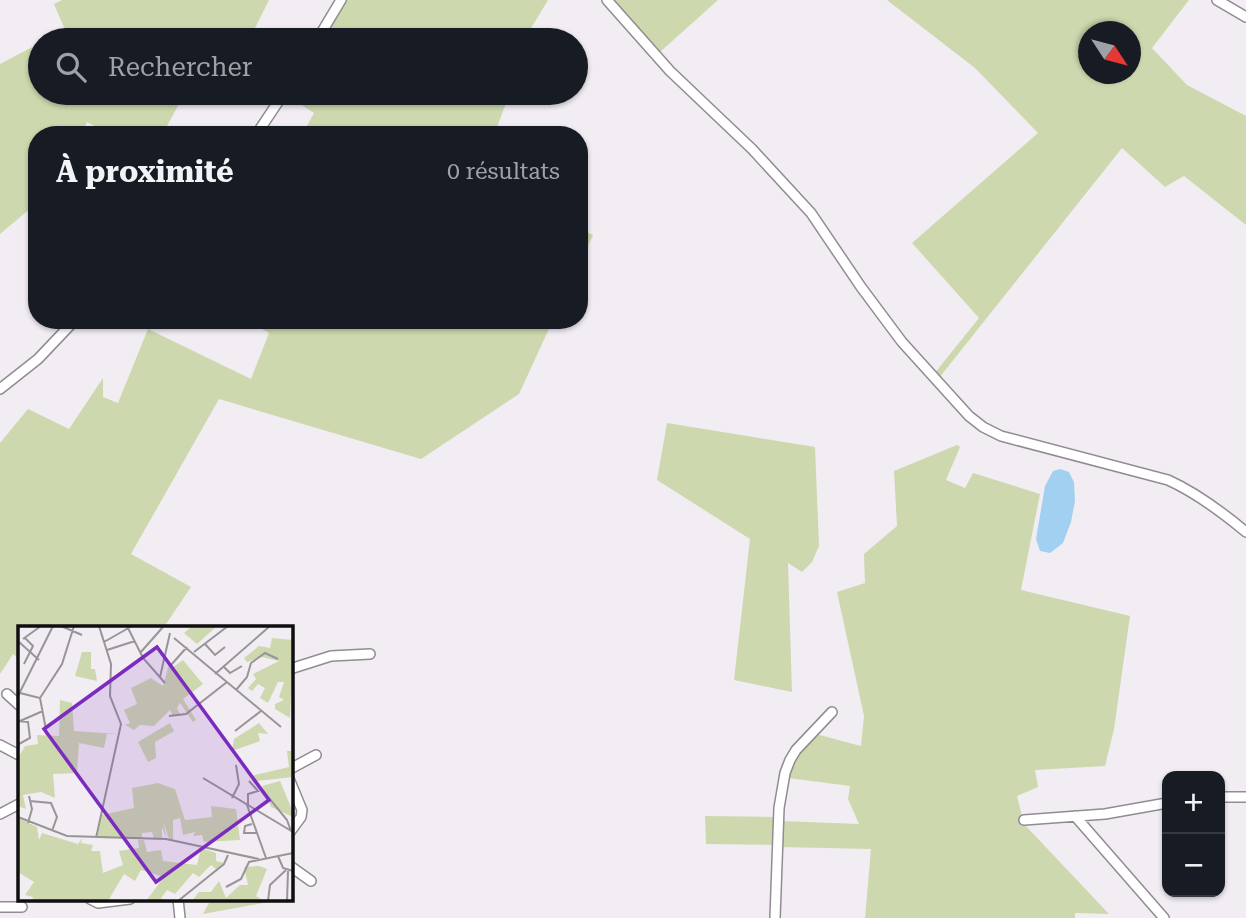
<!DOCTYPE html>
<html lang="fr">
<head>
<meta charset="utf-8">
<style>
  :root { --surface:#171b24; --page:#242831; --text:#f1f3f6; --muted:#9ea1a6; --line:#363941 }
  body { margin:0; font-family:"Roboto Serif",serif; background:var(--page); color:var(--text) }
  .controls { position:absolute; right:21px; bottom:21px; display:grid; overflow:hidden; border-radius:14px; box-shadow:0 2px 5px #0004 }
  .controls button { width:63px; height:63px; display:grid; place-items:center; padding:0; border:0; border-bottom:2px solid var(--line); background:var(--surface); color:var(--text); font:35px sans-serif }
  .compass { position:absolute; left:1078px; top:21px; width:63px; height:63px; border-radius:50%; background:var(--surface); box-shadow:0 2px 5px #0004; rotate:126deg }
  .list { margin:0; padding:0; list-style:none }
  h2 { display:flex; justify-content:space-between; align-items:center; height:91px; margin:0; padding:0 28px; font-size:30px }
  h2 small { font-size:23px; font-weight:400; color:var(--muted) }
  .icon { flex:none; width:38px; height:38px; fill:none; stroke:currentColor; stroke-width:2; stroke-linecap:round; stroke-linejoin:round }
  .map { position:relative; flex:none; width:1246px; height:918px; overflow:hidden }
  .search { position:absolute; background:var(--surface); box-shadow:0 2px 5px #0004; left:28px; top:28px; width:560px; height:77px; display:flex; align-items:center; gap:18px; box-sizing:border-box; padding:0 24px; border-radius:38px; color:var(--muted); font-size:26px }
  .panel { position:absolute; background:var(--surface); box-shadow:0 2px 5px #0004; left:28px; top:126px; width:560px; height:203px; border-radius:28px }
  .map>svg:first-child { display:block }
  .green { fill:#cdd8ae; fill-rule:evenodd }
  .water { fill:#a2d0f1 }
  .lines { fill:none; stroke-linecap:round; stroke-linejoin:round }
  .minor-casing { stroke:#908c91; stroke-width:12 }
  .minor { stroke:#fff; stroke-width:9 }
  .inset-road { fill:none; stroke:#989498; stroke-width:2 }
  .view { fill:#7b2cbf; fill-opacity:0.15; stroke:#7b2cbf; stroke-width:3.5 }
  .inset-edge { fill:none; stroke:#100e10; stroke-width:3.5 }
</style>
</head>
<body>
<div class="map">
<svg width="1246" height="918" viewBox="0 0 1246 918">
  <rect width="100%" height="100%" fill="#f2edf3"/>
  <path class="green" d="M62,0H269L249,40H45L65,30L54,4Z
    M346,0H548L524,40H320Z
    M614,0H718L660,52Z
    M887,0H1189L1152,48L1187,85L1246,116V225L1184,176L1165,187L1122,148L939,378L934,374L979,318L912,243L1038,133L975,68ZM1088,32H1130V74H1088Z
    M40,43V93H185L162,135H112L87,122L81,135H37V203L0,234V64Z
    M287,93H510L494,135H302L314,113L286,95Z
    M579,228L593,235L579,265Z
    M246,320H553L519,394L421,459L219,399L131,554L191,587L164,627L19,628V659L13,654L0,674V443L28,409L69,429L103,378V397L118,403L148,329L251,379L269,333Z
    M667,423L815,447L819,546L812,562L802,572L788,563L792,692L734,680L750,539L657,480Z
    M957,445L960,447L946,480L965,488L973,473L1040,494L1021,590L1130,616L1114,729L1105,766L1035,770L1038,787L1017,796L1024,824L1109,914L1075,913V918H865L871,849L780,847L781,821L859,824L848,799L850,786L788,778L797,756L816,734L861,746L864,716L837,592L865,583L864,554L897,526L894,471Z
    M705,816L774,817V845L706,844Z
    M211,899H277L280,900L203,914Z"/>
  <path class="water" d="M1060,469L1069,472L1074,482L1075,501L1071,522L1063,543L1050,553L1040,551L1036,539L1045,486L1053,471Z"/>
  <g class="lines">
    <g class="minor-casing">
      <path id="minor" d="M607,0L670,71L752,149L811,213L861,287L902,342L969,416L983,427L1001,436L1168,480C1197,493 1222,512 1246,532
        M1217,0L1246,17
        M317,40L341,0
        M256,135L284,93
        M0,389L38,359L75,320
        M290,669L331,656L370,654
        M7,694L19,705
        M0,745L19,755
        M290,769L316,755
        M290,781L302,810L301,817L290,832
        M1220,797H1246
        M0,814L19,804
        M1075,816L1164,918
        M1024,820L1105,814L1167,803
        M290,866L311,881
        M90,899L98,903L130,899
        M178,899L180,918
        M0,907H22
        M775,918L779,808L785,773L790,760L796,750L832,712"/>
    </g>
    <use href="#minor" class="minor"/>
  </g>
  <g transform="translate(18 626)">
    <rect width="275" height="275" fill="#f2edf3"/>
    <path d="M174,0H199L179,18L166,7ZM254,12L275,14L272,92L257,83V78L266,74L261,71L266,56H260L250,77L242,72L247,62L240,58L234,65L230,62L238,53L235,48L261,35L244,31L229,36L226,32L241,20L252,22ZM64,26H73V43H77L79,55L57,50ZM165,34L185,58L165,73L178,94L175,96L162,77L159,82L163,90H155L152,84L136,100L122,99L116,104L107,99L112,97L106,84L119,78L113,62L133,52L145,60L151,38L154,42ZM42,74L54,77L56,105L100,108H89L86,122L61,117L59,147L35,148L37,172L23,166L5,169L8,183L0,180L1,131L7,120L20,118L19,109L41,110ZM152,97L156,105L137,116L138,132L130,136L120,116ZM241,97L250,108L240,107L242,115L214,125L216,113ZM269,125H275V151L239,155L233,150L271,141ZM262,155L275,186V191L253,181L244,160ZM140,157L157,163L167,194L194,191L193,180L218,183L222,214L186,216L184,209L175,210L177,206L165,209L162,192L155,194V214L151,213L145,195L149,213L144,201V212H136L134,206L124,207V213L79,212L83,189L116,182L114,162ZM0,192L19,201L21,214L24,207L60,218L64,212L63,217L75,219L73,225H82L85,247L105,239L101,225L121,222L120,214H126L129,226L143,224L145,235L179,239L183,222L198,227V235L206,237L198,243L193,239L181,251L175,247L157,268L149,264L143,272L147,275H128L146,251L123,244L117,255L106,248L90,275H14L15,271L7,269L16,256L0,246ZM241,240L249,243L238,270L246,275H174L181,266H193L201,255L208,272L222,259H230L226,241Z" fill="#cdd8ae"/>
    <path class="inset-road" d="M43,0L64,9M109,0L125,32L147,57M156,12L263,101M5,13L23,0M1,16L21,34M86,16L114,0M187,18L197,29L207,21M89,24L117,15M176,26L210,0M122,27L145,1M6,38L15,20L7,12M153,39L169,21M205,40L212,47L224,40M197,48L252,0M142,51L152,7M218,64L229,51L233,37L247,27L260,33M2,67L22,72L29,109M0,70L35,0M22,72L44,38L56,0M151,90L168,88L209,56M2,95L25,85M217,105L243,85M0,127L1,118L12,112L10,96L0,95M233,150L269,194L273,205M185,152L275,206M214,172L221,158L218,139M12,175L33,177L39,191L34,205M229,179L248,232M230,179V168L240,165L231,155M0,191L49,210L148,213L241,233M10,197L14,183L11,170M234,198L227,200L226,207H238M78,212L103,98L92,70L93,38L81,0M260,230L265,242L275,245M208,261L223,253L231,236L275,227M160,275L206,238L210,229M250,275L252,259L268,244M269,275L270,245"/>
    <path class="view" d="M139,21L251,174L138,256L26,103Z"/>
    <rect width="275" height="275" class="inset-edge"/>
  </g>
</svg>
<div class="controls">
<button>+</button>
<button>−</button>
</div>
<svg class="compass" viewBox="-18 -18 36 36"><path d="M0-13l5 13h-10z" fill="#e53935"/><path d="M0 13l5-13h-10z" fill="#9ea1a6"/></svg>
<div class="search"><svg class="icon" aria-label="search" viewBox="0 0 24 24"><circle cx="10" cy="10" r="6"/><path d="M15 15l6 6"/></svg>Rechercher</div>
<section class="panel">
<h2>À proximité<small>0 résultats</small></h2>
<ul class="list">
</ul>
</section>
</div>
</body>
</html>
